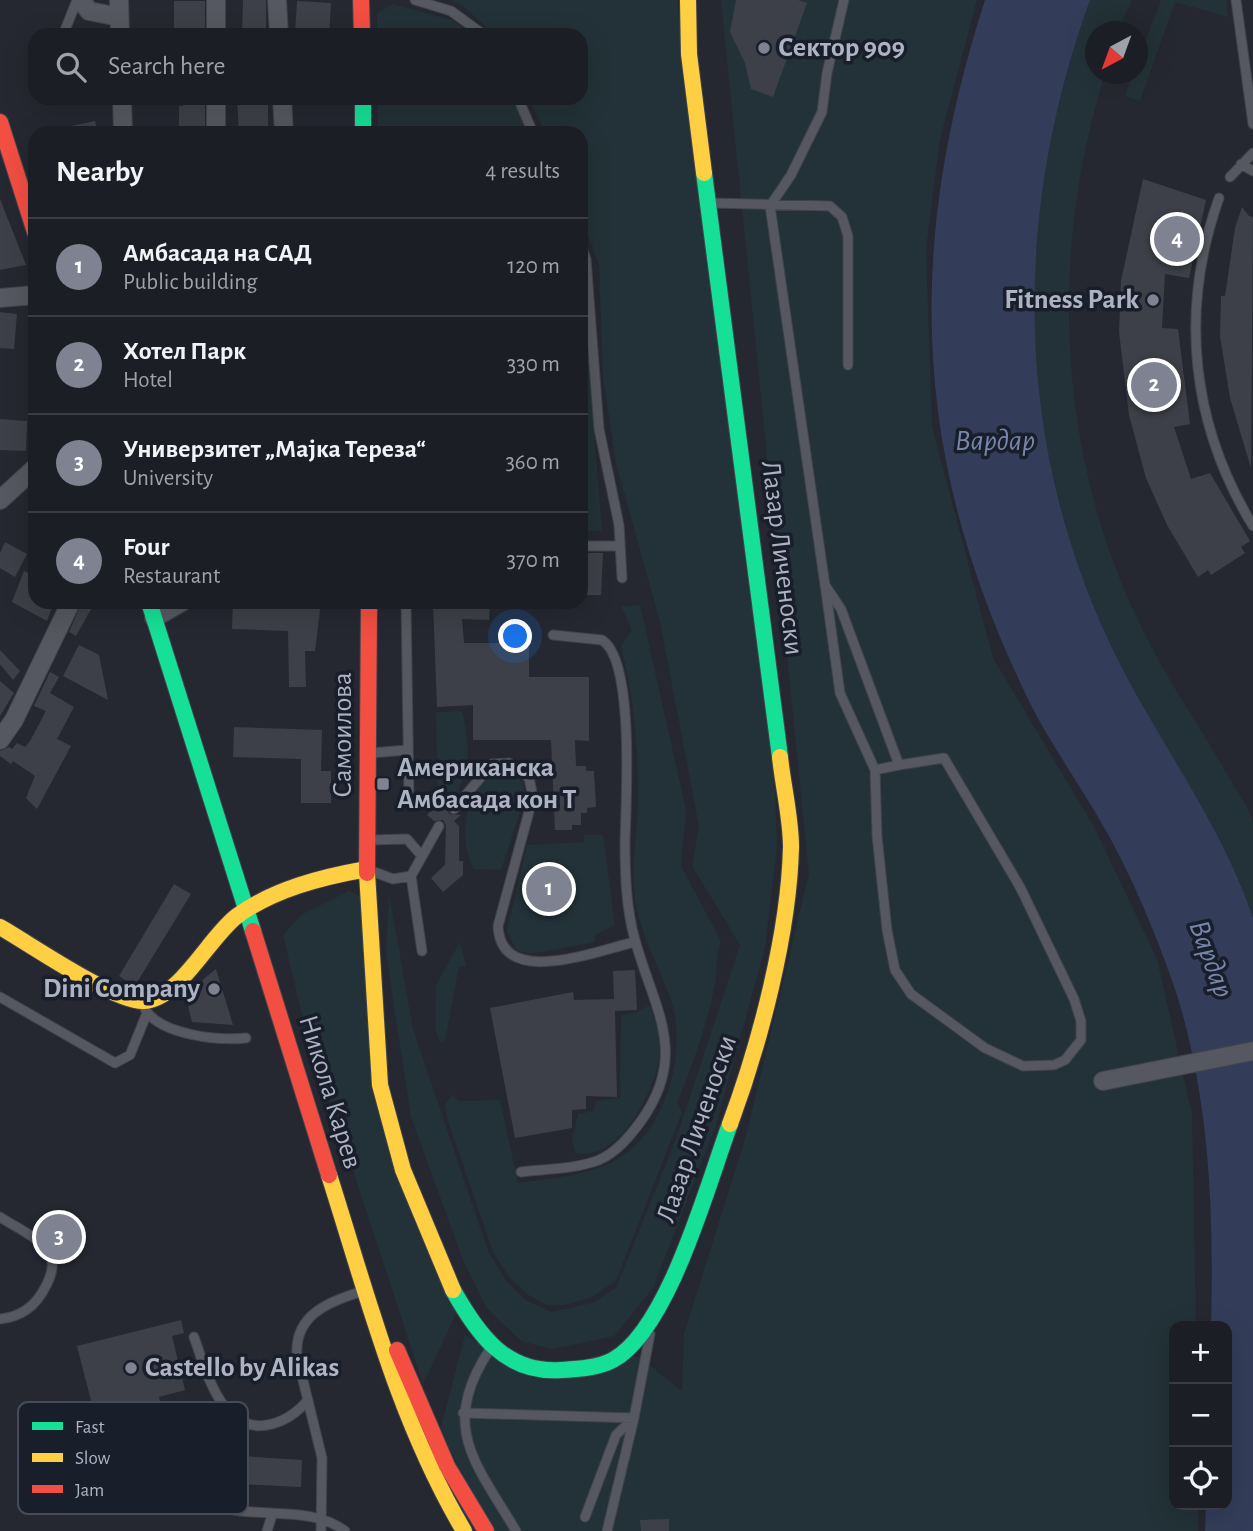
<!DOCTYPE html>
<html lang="en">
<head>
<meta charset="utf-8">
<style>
  :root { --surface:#1c1e25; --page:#292b32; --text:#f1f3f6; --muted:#a0a2a7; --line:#3a3c42; --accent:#7e8291 }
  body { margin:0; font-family:"Alegreya Sans",sans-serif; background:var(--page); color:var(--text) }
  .controls { position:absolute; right:21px; bottom:21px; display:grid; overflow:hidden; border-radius:14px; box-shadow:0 7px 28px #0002 }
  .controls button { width:63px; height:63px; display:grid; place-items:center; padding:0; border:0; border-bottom:2px solid var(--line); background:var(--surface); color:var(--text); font:35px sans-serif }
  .compass { position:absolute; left:1085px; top:21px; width:63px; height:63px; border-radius:50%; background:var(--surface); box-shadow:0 7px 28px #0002; rotate:221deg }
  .you { position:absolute; left:516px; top:637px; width:24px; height:24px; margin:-18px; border:5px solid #fff; border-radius:50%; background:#1a73e8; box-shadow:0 0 0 10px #1a73e833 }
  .badge { display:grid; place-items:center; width:46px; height:46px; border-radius:50%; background:var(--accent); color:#fff; font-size:23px; font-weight:700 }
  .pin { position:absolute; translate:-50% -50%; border:4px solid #fff; box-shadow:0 2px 7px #0006 }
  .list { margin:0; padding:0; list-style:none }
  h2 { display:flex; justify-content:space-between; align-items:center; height:91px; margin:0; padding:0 28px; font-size:30px }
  h2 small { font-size:23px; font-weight:400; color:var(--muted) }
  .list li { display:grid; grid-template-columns:46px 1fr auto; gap:21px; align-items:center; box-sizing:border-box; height:98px; padding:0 28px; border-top:2px solid var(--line) }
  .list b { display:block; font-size:26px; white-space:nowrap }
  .list p { margin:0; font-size:23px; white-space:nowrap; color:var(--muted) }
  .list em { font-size:23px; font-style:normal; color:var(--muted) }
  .icon { flex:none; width:38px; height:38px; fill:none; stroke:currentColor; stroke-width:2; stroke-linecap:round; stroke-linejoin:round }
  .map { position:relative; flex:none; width:1253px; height:1531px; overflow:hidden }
  .search { position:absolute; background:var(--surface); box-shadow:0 7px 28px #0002; left:28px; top:28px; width:560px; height:77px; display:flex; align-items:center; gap:18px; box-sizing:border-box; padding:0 24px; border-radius:21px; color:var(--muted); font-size:26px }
  .panel { position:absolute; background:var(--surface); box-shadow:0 7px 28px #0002; left:28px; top:126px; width:560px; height:483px; border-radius:21px }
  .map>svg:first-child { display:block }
  .green { fill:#233238 }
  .water { fill:#333d59 }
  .building { fill:#3d4048 }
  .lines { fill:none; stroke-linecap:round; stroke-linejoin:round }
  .lane-casing { stroke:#41434b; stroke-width:11 }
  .street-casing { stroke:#41434b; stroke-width:20 }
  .fast-casing { stroke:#41434b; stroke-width:18 }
  .slow-casing { stroke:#41434b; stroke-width:18 }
  .jam-casing { stroke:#41434b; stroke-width:18 }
  .lane { stroke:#555860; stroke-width:9 }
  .street { stroke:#555860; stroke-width:18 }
  .fast { stroke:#16e098; stroke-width:16 }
  .slow { stroke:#ffcf43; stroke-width:16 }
  .jam { stroke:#f24e42; stroke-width:16 }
  .poi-dot { fill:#7e8291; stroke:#191e2b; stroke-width:2.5 }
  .labels { text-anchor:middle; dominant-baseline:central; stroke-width:7; stroke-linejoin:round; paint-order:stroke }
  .poi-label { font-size:28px; font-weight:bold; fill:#aeb3c4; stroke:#191e2b; text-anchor:start }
  .street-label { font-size:28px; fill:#aeb3c4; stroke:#191e2b }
  .water-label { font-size:30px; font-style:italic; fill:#7685ab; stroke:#191e2b }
  .key { fill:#191e2b; stroke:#464b59; stroke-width:2 }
  .key-label { font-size:19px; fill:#aeb3c4 }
</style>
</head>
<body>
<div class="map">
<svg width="1253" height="1531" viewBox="0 0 1253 1531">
  <rect width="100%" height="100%" fill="#252831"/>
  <path class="green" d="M449,0H677L773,734L777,846L765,948L716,1125L653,1288L614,1336L553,1349L521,1341L486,1307L463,1260L411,1117L386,953L389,894L413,1029L488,1251L507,1282L527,1301L551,1312L593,1303L616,1288L676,1139L740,945L692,866L699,826L660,622L616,463L603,377L599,266L581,214V133H545L529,98H581V35H495L462,5Z
    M721,0H977L940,139L926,249L932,427L993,658L1094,827L1157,959L1192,1114L1196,1326H1174V1505H1198V1531H493L440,1431L465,1335L537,1376L622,1357H639L682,1391L684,1334L746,1136L809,874Z
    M1090,0H1132L1118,31L1096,32V74H1105C1046,260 1058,470 1150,644C1174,691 1205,734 1231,781C1238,793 1250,809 1253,823C1253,846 1253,892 1253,918C1221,822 1158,742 1114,652C1013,444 1012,215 1090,0Z
    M1161,0H1226L1228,17L1175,2L1140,101L1125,96L1133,74H1138V60Z
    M393,4L452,20L473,35H377V13Z
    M378,98H515L529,133H378Z
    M581,268L602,531H581Z
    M640,605L686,810L681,866L721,941C715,957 718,972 714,989C706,1027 692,1067 677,1103L682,1112L616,1281L590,1298L565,1305H546L527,1294L509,1277L493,1252L447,1118L445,1104L452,1095L459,1101L500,1100L518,1183C551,1178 587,1176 616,1160C666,1132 688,1053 671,1000C658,963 637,930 634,889C632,861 637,832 638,804C639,750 634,698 621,646L632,630L621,606Z
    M462,711C470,740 474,793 438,806L436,712Z
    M497,770L511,772L524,784L523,803L501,870L474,869C457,839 465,786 497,770Z
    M584,835H603L615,925L595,935V942L530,954L516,950L507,931L527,845L584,842Z
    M349,891L365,899L375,1094L456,1314L423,1384L301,1011L283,935L301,915Z
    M460,942L466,966L459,967L445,1040L441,1043L435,1030L436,985Z
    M650,1005C657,1023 662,1043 658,1064C650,1098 619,1161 575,1153L572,1139L578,1114L594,1111L596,1101L620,1098L621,1015L636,1013Z"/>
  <path class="water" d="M985,0H1090C1012,215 1013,444 1114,652C1158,742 1221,822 1253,918V1531H1205L1206,1505H1227V1326H1211C1214,1215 1210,1102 1177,995C1159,941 1133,878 1105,829C1081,786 1052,747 1030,703C912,463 904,252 985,0Z"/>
  <path class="building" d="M243,0H266V35H242Z
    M736,0H798L807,3L773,97L751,89L745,63L730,32Z
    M174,1H205V35H174Z
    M297,1L331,3L329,35H295Z
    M183,98H205V133H179V106H183Z
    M237,98H268V133H239Z
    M95,121L98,133H62L61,128Z
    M1143,179L1206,200L1189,278L1165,274L1162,328L1178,329L1190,424L1174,427L1191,479L1210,473L1250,541L1241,547L1245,553L1211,575L1208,570L1198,577L1167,525L1146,478L1129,415L1119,332L1121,281Z
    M0,199L26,265L0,270Z
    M1242,207L1249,216L1253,217L1251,468L1230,398L1220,336L1221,296H1225L1235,228Z
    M0,312L17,314L14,349L0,348Z
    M0,419L27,421L26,451L0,450Z
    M5,542L27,554L15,577L0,568V553Z
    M581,553H603L601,595H581Z
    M24,571L35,576V602H54L47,621L12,602Z
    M82,602H95L76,636L69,632Z
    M233,602H321L315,651H305L306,687H289L288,631L232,629Z
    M433,602H490L489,620L462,619L464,643H529V677H589V741L575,740L576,766H586V771H594L596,807L587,808V813H581V825H572V830H555L551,740H473V705L437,707Z
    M79,645L99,655L108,700L63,676Z
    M0,650L20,671L13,680L0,664Z
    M50,672L59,677L50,693L74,707L57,739L71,746L37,809L26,798L35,776L13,761L11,764L0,756V751L9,747L12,749L17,743L25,747L30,741L46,711L34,706Z
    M0,681L14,693L0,716Z
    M234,727L322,730L321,771H331V803H301V759L233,757Z
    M448,803L449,814L461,815L454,821L459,826V861H463V875L443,892L431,878L445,865L446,825L443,820L434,821L427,815L435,806L440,811Z
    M174,884L191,894L136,984L128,982L119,976Z
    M216,969L233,1025L192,1022L185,994Z
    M635,970L637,1010L615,1011L617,1097L586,1096V1109L572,1110V1128L515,1138L490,1008L573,992L574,1000L614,999L613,971Z
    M181,1320L184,1333L172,1336L185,1390L159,1397L162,1409L118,1420L115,1411L95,1416L77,1346Z
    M239,1456L302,1460L301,1487L238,1484Z
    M669,1519V1531H641L640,1520Z"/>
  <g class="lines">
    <g class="lane-casing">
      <path id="lane" d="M415,0L451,11L484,35
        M844,0L827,73L822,112L791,175L770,206L825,585L841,609L899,765L875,770
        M1236,0L1253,124
        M63,35L77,0
        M518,98L533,133
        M1241,164L1253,171
        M1230,177L1253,153
        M1219,198C1179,311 1191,424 1253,526
        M711,203L830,206L842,217L848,236V365
        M581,245L586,259L599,429L619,525L622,578
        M581,546H620
        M825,585L840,693L875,770L877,836L887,930L895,970L911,994L985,1048L1023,1066L1054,1065L1065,1060L1081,1040V1021L1074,999L1020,887L944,758L899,765
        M406,602L409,798
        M371,753L407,750
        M454,809L492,764L509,763L529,778L533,797L498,926C501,990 598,950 635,942
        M368,840L407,839L421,855
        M369,870L393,879L411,876L439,826
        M411,876L422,951
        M0,997L115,1063L130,1055L147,1013
        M145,1009C160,1035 219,1041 246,1038
        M521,1172C545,1169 576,1169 599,1160C617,1152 630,1136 641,1121C690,1053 653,1007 635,940C626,908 625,874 625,841C626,803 635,660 602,640L553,635
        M0,1217C15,1227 39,1237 49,1253C60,1269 40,1301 26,1310C19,1315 9,1318 0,1319
        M194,1337C206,1370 221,1433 267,1425C285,1422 297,1413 308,1400
        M490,1349C439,1427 475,1462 516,1531
        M463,1413L634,1418L607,1531
        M126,1450C158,1471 192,1501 229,1509C267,1517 314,1507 345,1531
        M585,1517L616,1435L634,1418L650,1334
        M267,1531L272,1515
        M321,1531L322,1458L297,1356C294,1314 329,1302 363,1291"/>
    </g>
    <g class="street-casing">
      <path id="street" d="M81,0L89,11L119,17
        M119,0L120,35
        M277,0L279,35
        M216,35V0
        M122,98L123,133
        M282,98L284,133
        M216,133V98
        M0,298L35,295
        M0,500L35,468
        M154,618L182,602
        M0,740L14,720L71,602
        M1103,1081L1253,1051"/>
    </g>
    <g class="fast-casing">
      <path id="fast" d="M363,98V133
        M704,173L780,757
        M149,602L253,931
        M453,1290C477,1333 505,1374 561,1370C578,1369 598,1368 613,1360C669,1329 708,1183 730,1124"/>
    </g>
    <g class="slow-casing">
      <path id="slow" d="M688,0L689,54L704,173
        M367,873L380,1085L403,1170L453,1290
        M0,927C30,944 112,1001 143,1001C179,1000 209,937 237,916C274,889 322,877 367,869
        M730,1124C760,1043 789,933 791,847C791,818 783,786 780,757
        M329,1175C368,1297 398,1419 464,1531"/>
    </g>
    <g class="jam-casing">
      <path id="jam" d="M361,0L362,35
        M0,122L35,232
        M367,873L369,602
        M253,931L329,1175
        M397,1350L447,1466L486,1531"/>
    </g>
    <use href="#lane" class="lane"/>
    <use href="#street" class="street"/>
    <use href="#fast" class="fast"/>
    <use href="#slow" class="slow"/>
    <use href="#jam" class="jam"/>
  </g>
  <g class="poi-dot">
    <circle cx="764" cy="48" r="7"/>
    <circle cx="1153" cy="300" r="7"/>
    <rect x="376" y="777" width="14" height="14" rx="3.5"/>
    <circle cx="214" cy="989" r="7"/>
    <circle cx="131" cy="1368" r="7"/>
  </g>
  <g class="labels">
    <g class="poi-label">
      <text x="778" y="48">Сектор 909</text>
      <text x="1139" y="300" text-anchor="end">Fitness Park</text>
      <text x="397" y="768">Американска<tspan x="397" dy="32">Амбасада кон Т</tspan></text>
      <text x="200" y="989" text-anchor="end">Dini Company</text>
      <text x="145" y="1368">Castello by Alikas</text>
    </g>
    <g class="street-label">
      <text transform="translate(782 558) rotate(83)">Лазар Личеноски</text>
      <text transform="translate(343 735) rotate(-90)">Самоилова</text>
      <text transform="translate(330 1092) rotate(73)">Никола Карев</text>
      <text transform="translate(697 1129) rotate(-71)">Лазар Личеноски</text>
    </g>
    <g class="water-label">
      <text x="995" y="441">Вардар</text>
      <text transform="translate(1211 959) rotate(70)">Вардар</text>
    </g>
  </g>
  <rect x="18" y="1402" width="230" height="112" rx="10" class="key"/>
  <rect x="32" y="1422" width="31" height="8" fill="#16e098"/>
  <rect x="32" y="1453" width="31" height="9" fill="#ffcf43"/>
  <rect x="32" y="1485" width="31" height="8" fill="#f24e42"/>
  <g class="key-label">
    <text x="75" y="1433">Fast</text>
    <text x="75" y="1464">Slow</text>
    <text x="75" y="1496">Jam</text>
  </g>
</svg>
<div class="controls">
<button>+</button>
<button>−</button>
<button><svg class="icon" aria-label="locate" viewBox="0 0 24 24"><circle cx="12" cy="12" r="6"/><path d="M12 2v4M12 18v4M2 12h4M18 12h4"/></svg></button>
</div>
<svg class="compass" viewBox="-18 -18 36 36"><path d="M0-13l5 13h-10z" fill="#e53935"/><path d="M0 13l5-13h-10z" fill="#a0a2a7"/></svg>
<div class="you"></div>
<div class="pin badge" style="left:549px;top:889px">1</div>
<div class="pin badge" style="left:1154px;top:385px">2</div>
<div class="pin badge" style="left:59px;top:1237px">3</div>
<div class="pin badge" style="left:1177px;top:239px">4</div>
<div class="search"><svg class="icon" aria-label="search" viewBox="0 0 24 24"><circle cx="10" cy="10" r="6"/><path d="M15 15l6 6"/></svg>Search here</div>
<section class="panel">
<h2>Nearby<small>4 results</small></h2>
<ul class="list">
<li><span class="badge">1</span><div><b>Амбасада на САД</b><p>Public building</p></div><em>120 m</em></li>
<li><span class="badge">2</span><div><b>Хотел Парк</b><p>Hotel</p></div><em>330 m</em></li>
<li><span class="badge">3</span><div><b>Универзитет „Мајка Тереза“</b><p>University</p></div><em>360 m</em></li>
<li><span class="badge">4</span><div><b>Four</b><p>Restaurant</p></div><em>370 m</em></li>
</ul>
</section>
</div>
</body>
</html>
